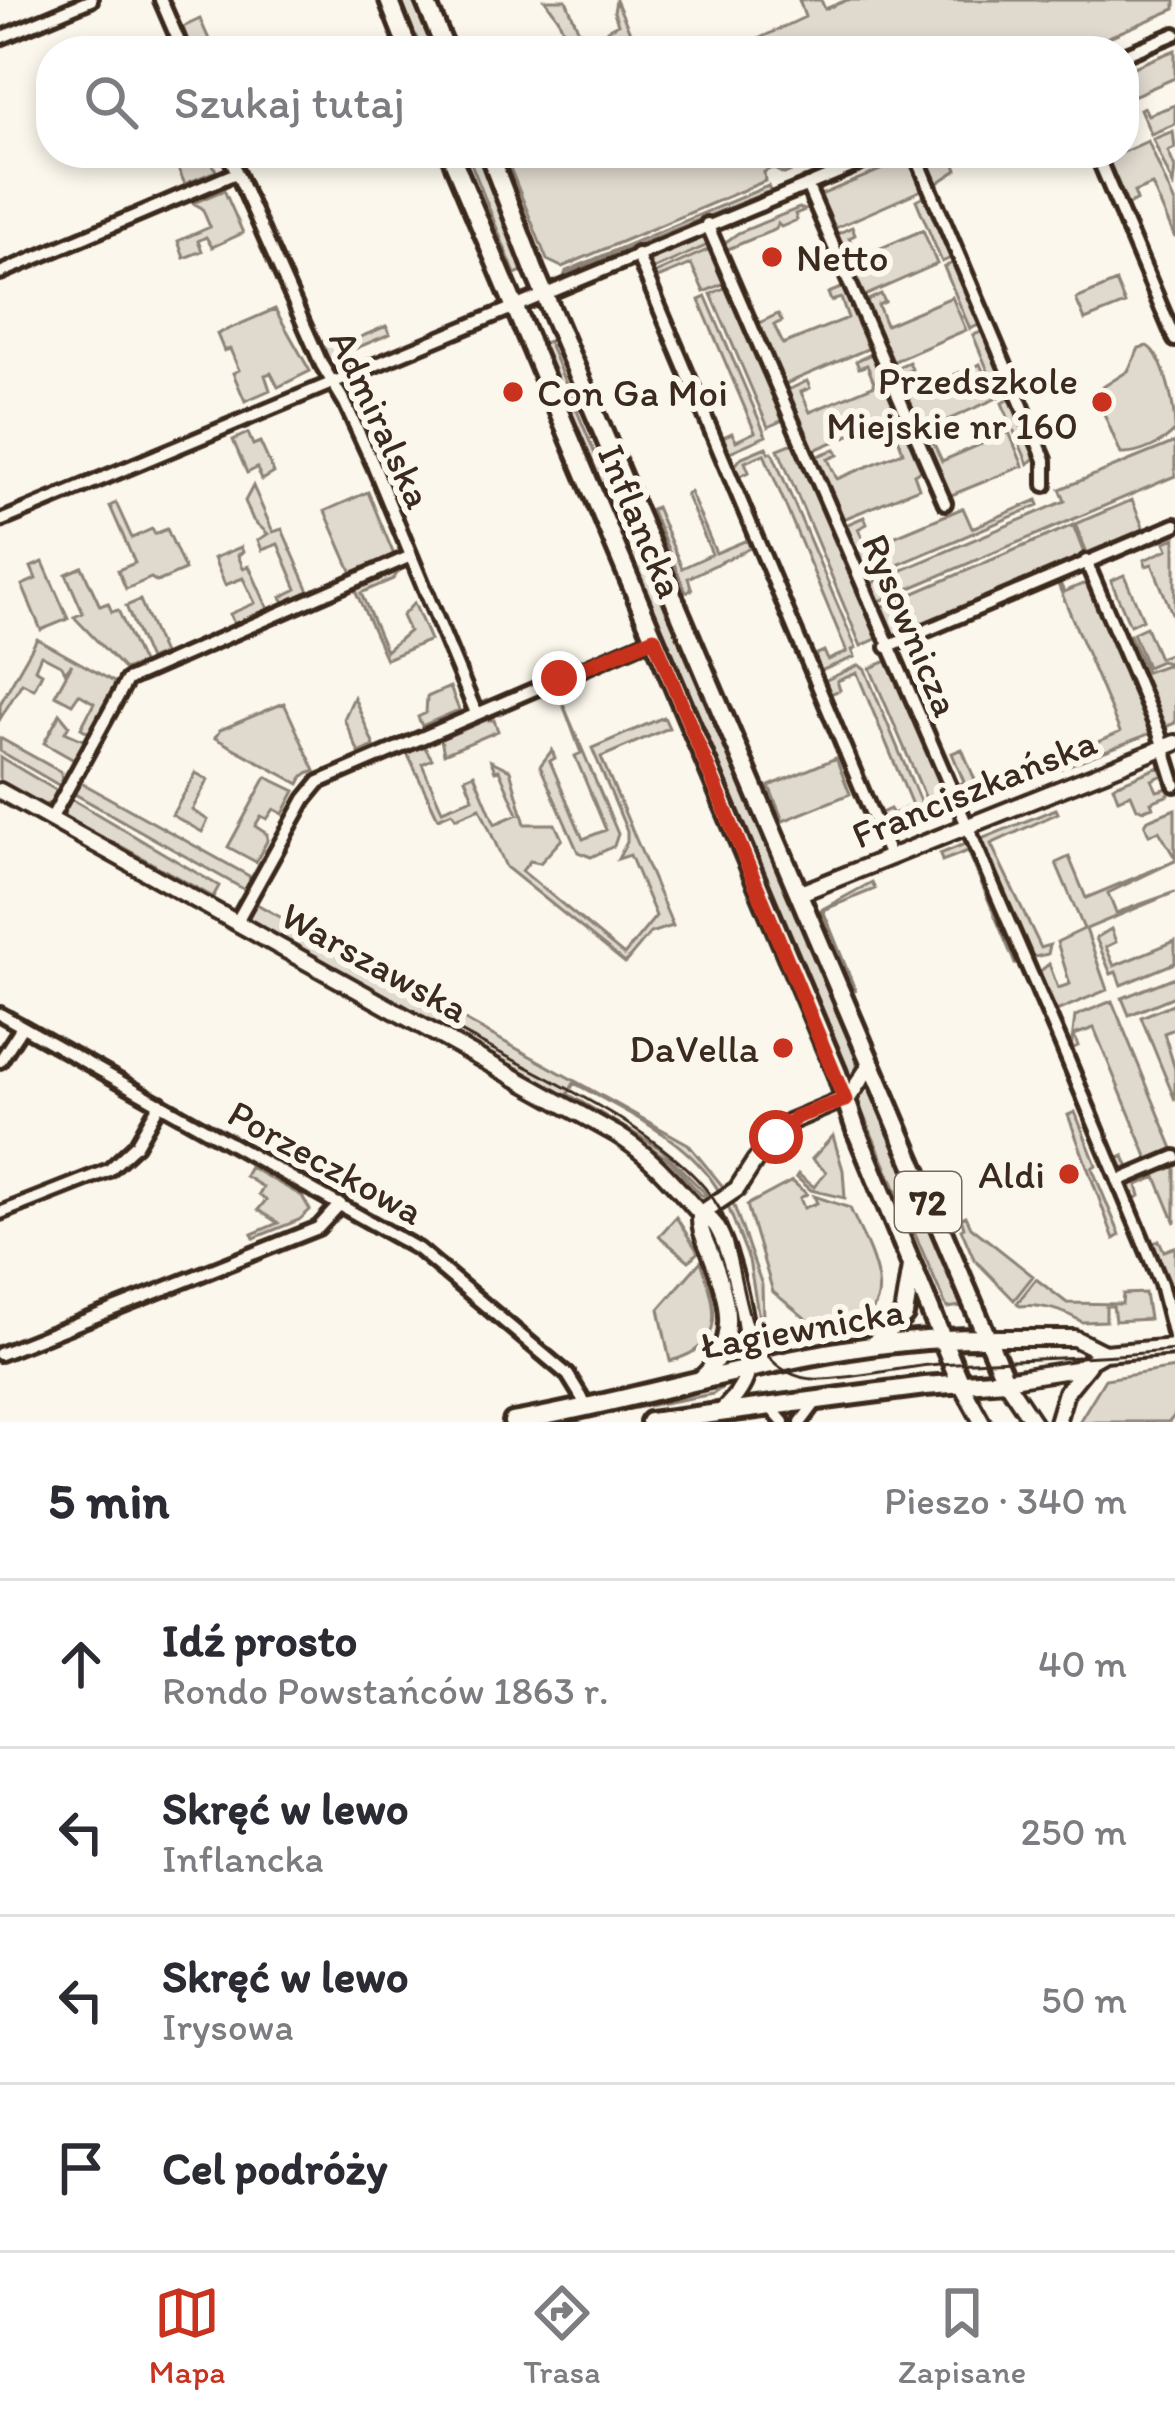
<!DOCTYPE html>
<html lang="pl">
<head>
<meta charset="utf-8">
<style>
  :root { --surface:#fff; --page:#f2f2f3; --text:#2b2b33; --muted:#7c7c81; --line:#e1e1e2; --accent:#c8321e }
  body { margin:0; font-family:Itim,sans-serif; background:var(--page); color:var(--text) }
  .stop { position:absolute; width:36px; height:36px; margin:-27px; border:9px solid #c8321e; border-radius:50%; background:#fff }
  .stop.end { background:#c8321e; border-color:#fff; box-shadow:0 3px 12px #0008 }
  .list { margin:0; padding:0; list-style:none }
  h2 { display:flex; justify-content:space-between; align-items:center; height:156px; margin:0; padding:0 48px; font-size:51px }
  h2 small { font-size:39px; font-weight:400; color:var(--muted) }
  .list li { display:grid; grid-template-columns:78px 1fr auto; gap:36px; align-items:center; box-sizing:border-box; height:168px; padding:0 48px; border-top:3px solid var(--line) }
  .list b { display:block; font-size:45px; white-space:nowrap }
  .list p { margin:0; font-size:39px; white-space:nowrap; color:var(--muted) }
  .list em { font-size:39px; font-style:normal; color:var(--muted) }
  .icon { flex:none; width:66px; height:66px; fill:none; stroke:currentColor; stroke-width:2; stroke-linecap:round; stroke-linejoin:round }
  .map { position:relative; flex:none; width:1175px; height:1422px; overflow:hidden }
  .search { position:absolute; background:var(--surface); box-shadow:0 6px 18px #0003; left:36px; right:36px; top:36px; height:132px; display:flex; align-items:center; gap:30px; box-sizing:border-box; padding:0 42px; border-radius:48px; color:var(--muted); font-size:45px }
  .sheet { height:828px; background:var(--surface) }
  nav { display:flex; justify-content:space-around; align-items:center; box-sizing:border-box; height:168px; border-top:3px solid var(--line); background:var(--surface); font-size:33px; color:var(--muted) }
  nav a { display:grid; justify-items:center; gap:6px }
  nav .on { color:var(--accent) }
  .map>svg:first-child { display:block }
  .green { fill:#dfd9ce; stroke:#8d8276; stroke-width:3 }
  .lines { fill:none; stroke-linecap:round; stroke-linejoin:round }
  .street-casing { stroke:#3b2a1e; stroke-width:20 }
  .secondary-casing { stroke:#3b2a1e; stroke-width:22 }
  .primary-casing { stroke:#3b2a1e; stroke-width:26 }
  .street { stroke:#fbf7ec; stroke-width:10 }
  .secondary { stroke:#fbf7ec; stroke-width:14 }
  .primary { stroke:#fbf7ec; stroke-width:16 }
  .tram { stroke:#3b2a1e; stroke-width:3 }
  .route { stroke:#c8321e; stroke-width:15 }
  .poi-dot { fill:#c8321e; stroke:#fbf7ec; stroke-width:4.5 }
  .labels { text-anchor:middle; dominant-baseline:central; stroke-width:12; stroke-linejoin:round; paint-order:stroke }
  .shield { fill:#fbf7ec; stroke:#75685c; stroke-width:3 }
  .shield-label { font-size:36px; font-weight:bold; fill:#3b2a1e }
  .poi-label { font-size:39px; fill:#3b2a1e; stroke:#fbf7ec; text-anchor:end }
  .street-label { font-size:39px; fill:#3b2a1e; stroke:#fbf7ec }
</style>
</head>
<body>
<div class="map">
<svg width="1175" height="1422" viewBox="0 0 1175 1422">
  <rect width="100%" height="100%" fill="#fbf7ec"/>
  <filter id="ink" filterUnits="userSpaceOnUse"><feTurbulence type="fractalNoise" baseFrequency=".00833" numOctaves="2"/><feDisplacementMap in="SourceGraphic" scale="24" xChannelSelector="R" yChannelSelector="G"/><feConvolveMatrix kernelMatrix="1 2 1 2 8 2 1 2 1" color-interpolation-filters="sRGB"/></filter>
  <g filter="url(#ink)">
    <path class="green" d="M399,0H415L436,51H419Z
      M545,0H566L587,51H572L558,18Z
      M616,0L638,51H631L627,43L615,48L607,30L618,24L614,12Z
      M799,0H821L825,9L847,0H1175V9L1076,51H732L805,17Z
      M200,19L214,51H192L183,27Z
      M1175,50V78L1124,100V71Z
      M1175,105V124L1151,134L1140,109L1144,107L1148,115Z
      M1173,131L1175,148L1168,151L1175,168L1173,185L1153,139Z
      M1148,141L1175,204V238L1152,185L1134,192L1137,200L1128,205L1108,159Z
      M171,153H208L216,171L185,184Z
      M467,153H477L524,270L515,274Z
      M504,153H833L784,174L772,168L764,172L765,181L562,267L547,260Z
      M962,153L953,159L957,170L933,186L920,154Z
      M911,157L924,189L833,229L818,196Z
      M768,186L770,191L565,274L566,271Z
      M224,190L243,233L212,247L206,237L198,241L202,251L184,258L178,241L210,227L202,208L193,203Z
      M926,195L953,257L942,262L916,200Z
      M799,208L805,210L795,214L797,220L781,227L778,224L776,229L728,249L723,244L738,233Z
      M852,227L855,235L849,238L858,258L923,230L937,264L862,297L835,235Z
      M704,235L710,244L649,271L646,259Z
      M712,248L727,282L704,292L691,264L653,280L651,275Z
      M955,262L981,324L970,329L944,267Z
      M1116,282L1125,304L1085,320L1076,299Z
      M729,286L785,419L768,427L711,294Z
      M846,286L872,347L783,385L757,324L778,314L782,321L774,325L783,344L848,318L841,298L831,301L828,293Z
      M881,294L885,302L878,305L886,325L952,297L966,330L890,363L864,302Z
      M706,297L766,436L725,454L719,439L732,433L736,441L755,432L699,300Z
      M275,309L310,371L278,387L271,373L265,375L270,390L245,401L233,373L239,370L230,349L224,351L217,334Z
      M386,326L390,334L328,360L320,342L335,335L340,346Z
      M984,331L1010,392L999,397L973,335Z
      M548,341L598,461L627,514L855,1055L858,1070L851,1083L541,344Z
      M1147,346C1165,356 1175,409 1175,430C1165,443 1138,455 1121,454L1095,392L1128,371L1139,348Z
      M874,353L899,414L812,451L786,391L807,381L810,388L801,392L810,412L875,385L867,365L859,368L856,361Z
      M909,362L912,369L905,373L913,392L980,364L995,399L920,432L893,369Z
      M1013,398L1035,449V457L1028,464L1002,403Z
      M902,421L925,468L914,474L919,488L841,520L815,457L835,449L838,455L828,459L837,479L903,452L896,432L888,435L885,428Z
      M939,429L942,437L933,442L942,461L1009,432L1023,466L949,496L923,437Z
      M248,433L253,445L260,442L274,473L262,480L257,468L247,473L233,440Z
      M796,442L878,638L861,646L778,449Z
      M1175,442V476L875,603L867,585L1065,501L1060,489Z
      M766,447L769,453L772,452L856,648L852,650L855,657L818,672L812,656L824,651L828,660L847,652L764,454L745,462L749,472L735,478L732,469L742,457Z
      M253,486L273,532L282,529L309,591L284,602L281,597L297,589L278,544L262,550L258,540L268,534L253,520L245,501Z
      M368,492L394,555L352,573L325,511Z
      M690,492L716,553L747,540L750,548L688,578L692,590L686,592L651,509L656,507L682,568L712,554L686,494Z
      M1037,500L1039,505L865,579L843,526L864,517L867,524L858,529L867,548L963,508L972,528Z
      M1132,500L1145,532L1088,555L1075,524Z
      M116,503L132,538L152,529L155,534L167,529L185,570L157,582L151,578L126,589L118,570L135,563L110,506Z
      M1073,525L1085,556L890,639L877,609Z
      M1175,538V621L1152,564L1146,566L1144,560L1168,549L1165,542Z
      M241,547L243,552L238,555L243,568L249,566L268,609L234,624L230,614L255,603L243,578L225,585L214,558Z
      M43,562L68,619L41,630L22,585L36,579L31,567Z
      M82,567L100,606L108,603L112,612L118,610L142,663L125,670L74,617L83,613L66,574Z
      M399,571L393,579L361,593L386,651L409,631L402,616L414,603L430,640L386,659L355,590Z
      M1124,575L1143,619L1130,625L1111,581Z
      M1058,578L1064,592L1083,584L1094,589L1154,732L1028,781L1025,774L1120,732L1057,582L1027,591Z
      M140,600L163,654L149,660L126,606Z
      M1146,627L1159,658L1175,652V665L1161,661L1147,667L1133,633Z
      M1130,635L1146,672L1166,665L1175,666V723L1163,728L1125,637Z
      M37,639L116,683L89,733L81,728L94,703L79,694L72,704L55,695L72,664L65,672L62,666L41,655L35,669L42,673L34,689L22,683L0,719V704Z
      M887,661L952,807L933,815L870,668Z
      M859,665L865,670L927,818L886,835L877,815L890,809L893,814L912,805L857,673L837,681L840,690L828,695L822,682Z
      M450,687L459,710L422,726L418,717L426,713L427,697Z
      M354,697L374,746L359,753L344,719Z
      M284,703L315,771L303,776L299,784L215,738L220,730Z
      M563,704L618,834L614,846L591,857L578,852L540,766L552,750L555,758L550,761L583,839L606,830L575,756L581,753Z
      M60,714L69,725L65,732L85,741L74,760L44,743Z
      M664,717L669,728L601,757L673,926L650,933L625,963L506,867L480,808L456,818L452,812L438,818L407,753L424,746L432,759L422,764L442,810L473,798L465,778L474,774L495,824L518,814L499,770L495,771L491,761L510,770L525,824H555L562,839L540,863L530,861L522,871L624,955L656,916L630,855L618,859L627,842V831L592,748Z
      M486,720H494L498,731L444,754L441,739Z
      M0,738L61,772L62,787L0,751Z
      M962,749L978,787L996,780L999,790L960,805L953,787L964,782L952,753Z
      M0,757L59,792L53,802L43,806L0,782Z
      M836,758L850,794L783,821L769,786Z
      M1159,767L1163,775L1152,780L1157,791L1169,788V795L1151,802L1153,807L1144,810L1137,808L1131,794L1118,799L1113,786Z
      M196,773L208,780L192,810L208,820L202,832L172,815Z
      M266,777L295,791L283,814L274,809L267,819L261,816L255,826L267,834V841L256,862L228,847Z
      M82,783L249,876L251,884L247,891L73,793Z
      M70,798L219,886L213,897L115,843L112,847L65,818L63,809Z
      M1056,809L1058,813L991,844L1041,948L1050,945L1048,954L1035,957L1030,954L981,839Z
      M1175,809V858L1159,831L1149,835L1145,825L1148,820Z
      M972,841L978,856L975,858H979L1022,961L1015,964L968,851L942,861L940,854Z
      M1069,857L1086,898L1175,861L1108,893L1116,913L1175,892L1086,929L1107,990L1054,1012L1039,972L1049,964L1058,988L1070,984L1057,942L1084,929L1056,863Z
      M872,882L875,889L823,910L856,992L821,910Z
      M255,903L688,1144L725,1189L720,1193C690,1139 626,1112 574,1083L568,1094L661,1149L708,1196L701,1195L669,1160L630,1133L252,923L248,915Z
      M1111,929L1116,942L1106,947L1114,966L1175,941V963L1121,985L1116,972L1111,974L1096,938Z
      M1175,977V996L1129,1015L1122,998Z
      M1112,1001L1174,1151L1126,1174L1117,1159L1124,1156L1129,1168L1148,1159L1094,1028L1074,1035L1078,1046L1071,1049L1075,1016Z
      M1175,1003V1029L1164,1033L1175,1069V1100L1141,1017Z
      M867,1084L961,1306L947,1308L856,1098Z
      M1075,1112L1096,1165L1092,1168L1120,1235L1114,1239L1068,1115Z
      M833,1136L843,1170L845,1198L811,1190L796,1177L798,1174L814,1187L826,1172L812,1159Z
      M1175,1165V1223L1156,1177L1137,1185L1140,1196L1133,1199L1130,1184Z
      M250,1167L302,1196L310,1210L299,1220L254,1238L252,1234L278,1223L258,1210L266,1200L259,1195L263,1187L245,1176Z
      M792,1181L807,1194L800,1198L804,1208L817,1203L814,1196L850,1208C862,1237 905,1306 855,1321C843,1325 828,1325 816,1327L773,1292L747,1205Z
      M732,1200L762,1285L763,1318L759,1319L749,1260L727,1204Z
      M966,1216L971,1227L1033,1276L1014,1300L974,1259L961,1229L964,1227L961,1218Z
      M676,1217L698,1252L689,1261L659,1236Z
      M1159,1240L1164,1251L1175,1247V1313L1168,1282L1151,1245Z
      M701,1261C716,1306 729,1346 670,1361L659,1309Z
      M1036,1279L1067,1303L1122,1304L1123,1294L1145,1293L1149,1319L1115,1321L1113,1306H1106V1321L1082,1322C1067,1312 1040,1303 1020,1306L1017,1303Z
      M1175,1368V1415L1169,1422H1079L1105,1379Z
      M734,1379L713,1394L559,1422L732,1379Z"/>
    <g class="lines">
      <g class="street-casing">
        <path id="street" d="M161,0L183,51
          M0,38L91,0
          M1124,55L1175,34
          M228,153L322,365L345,403L373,464L476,713
          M915,153L1045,460V485
          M1096,153L1175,340
          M807,185L945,503
          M707,224L1061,1043L1161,1284L1175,1340
          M637,254L890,857
          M0,273L236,173
          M0,521L885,153
          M1086,561L1159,733L1175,785
          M887,647L1175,525
          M51,819L127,680L411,556
          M236,923L305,799L319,782L654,638
          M0,1014L418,1249L568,1375L587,1406
          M0,1061L22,1027
          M1118,1181L1175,1157
          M0,1213L109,1170L136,1145L160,1103
          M0,1354L318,1228L340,1204
          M770,1407L783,1422
          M801,1422L816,1402"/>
      </g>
      <g class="secondary-casing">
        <path id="secondary" d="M0,791L616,1134C650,1155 671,1181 697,1210C701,1215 708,1217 712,1221C731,1239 755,1349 747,1374C743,1389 732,1401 721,1412
          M798,894L1175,743
          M700,1214L737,1189L755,1161L789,1122L849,1097L870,1065
          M700,1214C699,1229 704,1238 710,1252C728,1299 741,1342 700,1379
          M985,1338H1074L1104,1353
          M960,1382L982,1422
          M1033,1422L1005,1380L1076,1369L1104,1353L1175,1347
          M1057,1422L1066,1392L1088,1365"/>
      </g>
      <g class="primary-casing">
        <path id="primary" d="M389,0L409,51
          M425,0L446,51
          M450,153L837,1073L856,1130L960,1382
          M489,153L534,270L1005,1380L925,1386L650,1422
          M877,1341L904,1315L912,1266
          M513,1422C672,1394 822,1337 985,1338"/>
      </g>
      <use href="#street" class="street"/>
      <use href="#secondary" class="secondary"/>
      <use href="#primary" class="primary"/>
      <path class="tram" d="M459,1031C534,1073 677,1134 719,1208C747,1256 738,1346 786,1371C797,1377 809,1380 821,1379C861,1378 900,1367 939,1364C1018,1358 1096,1359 1175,1350"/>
    </g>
  </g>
  <g class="lines" filter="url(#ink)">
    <path class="route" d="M559,678L654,638L845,1100L796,1117L776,1137"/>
  </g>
  <g class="poi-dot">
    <circle cx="772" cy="257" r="12"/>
    <circle cx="513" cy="392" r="12"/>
    <circle cx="1102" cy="402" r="12"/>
    <circle cx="783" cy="1048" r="12"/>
    <circle cx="1069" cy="1174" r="12"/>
  </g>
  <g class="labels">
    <rect class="shield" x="895" y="1172" width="66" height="60" rx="9"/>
    <g class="shield-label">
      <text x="928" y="1202">72</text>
    </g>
    <g class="poi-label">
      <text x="796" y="257" text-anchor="start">Netto</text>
      <text x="1078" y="380">Przedszkole<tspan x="1078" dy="45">Miejskie nr 160</tspan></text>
      <text x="537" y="392" text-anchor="start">Con Ga Moi</text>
      <text x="759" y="1048">DaVella</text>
      <text x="1045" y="1174">Aldi</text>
    </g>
    <g class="street-label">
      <text transform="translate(381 419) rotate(65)">Admiralska</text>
      <text transform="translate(641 521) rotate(67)">Inflancka</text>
      <text transform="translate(911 625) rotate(67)">Rysownicza</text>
      <text transform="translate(974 788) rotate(-22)">Franciszkańska</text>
      <text transform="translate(375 962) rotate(29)">Warszawska</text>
      <text transform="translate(326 1162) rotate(29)">Porzeczkowa</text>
      <text transform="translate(802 1328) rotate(-10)">Łagiewnicka</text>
    </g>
  </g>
</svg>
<div class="stop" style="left:776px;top:1137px"></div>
<div class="stop end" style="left:559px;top:678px"></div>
<div class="search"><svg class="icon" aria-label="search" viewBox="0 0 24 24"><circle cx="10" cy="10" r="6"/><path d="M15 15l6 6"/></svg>Szukaj tutaj</div>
</div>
<section class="sheet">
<h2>5 min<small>Pieszo · 340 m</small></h2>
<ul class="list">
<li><svg class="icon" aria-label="ahead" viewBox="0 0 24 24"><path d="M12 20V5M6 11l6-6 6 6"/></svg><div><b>Idź prosto</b><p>Rondo Powstańców 1863 r.</p></div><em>40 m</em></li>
<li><svg class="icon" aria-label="left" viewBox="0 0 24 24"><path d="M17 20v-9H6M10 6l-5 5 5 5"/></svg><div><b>Skręć w lewo</b><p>Inflancka</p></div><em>250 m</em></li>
<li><svg class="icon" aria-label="left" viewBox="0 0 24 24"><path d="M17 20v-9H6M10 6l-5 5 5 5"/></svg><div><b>Skręć w lewo</b><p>Irysowa</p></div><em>50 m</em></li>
<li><svg class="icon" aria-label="arrive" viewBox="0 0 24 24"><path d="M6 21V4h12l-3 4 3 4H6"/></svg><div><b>Cel podróży</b></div></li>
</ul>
</section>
<nav>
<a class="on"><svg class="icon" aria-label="map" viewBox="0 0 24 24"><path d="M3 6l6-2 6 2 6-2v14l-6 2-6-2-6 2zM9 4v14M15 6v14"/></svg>Mapa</a>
<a><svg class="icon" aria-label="directions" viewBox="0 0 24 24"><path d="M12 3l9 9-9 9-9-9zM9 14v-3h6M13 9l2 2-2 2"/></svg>Trasa</a>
<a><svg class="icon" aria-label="saved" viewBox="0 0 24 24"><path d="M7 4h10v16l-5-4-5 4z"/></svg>Zapisane</a>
</nav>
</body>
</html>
